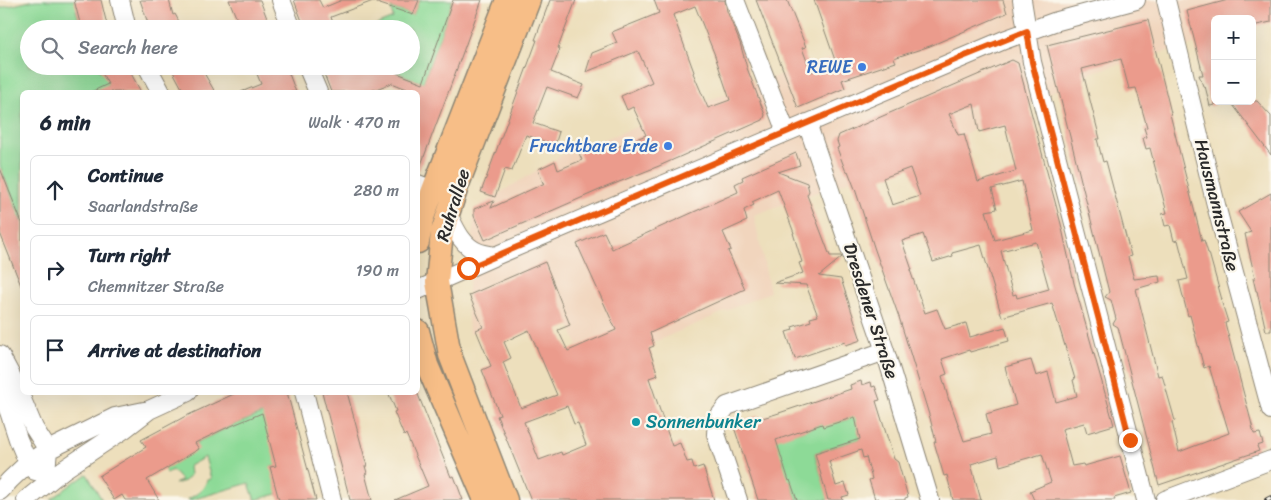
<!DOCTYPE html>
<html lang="en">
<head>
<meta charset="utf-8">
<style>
  :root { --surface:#fff; --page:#f6f6f7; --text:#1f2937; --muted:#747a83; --line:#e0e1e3 }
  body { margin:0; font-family:Sriracha,sans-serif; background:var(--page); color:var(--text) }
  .controls { position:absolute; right:15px; top:15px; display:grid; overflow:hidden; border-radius:8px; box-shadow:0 5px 20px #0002 }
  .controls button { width:45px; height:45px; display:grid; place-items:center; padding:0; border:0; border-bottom:1px solid var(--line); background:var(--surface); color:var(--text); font:25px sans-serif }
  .stop { position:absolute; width:15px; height:15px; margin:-11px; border:4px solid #ea580c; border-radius:50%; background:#fff }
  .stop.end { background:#ea580c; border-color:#fff; box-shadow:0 1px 5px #0008 }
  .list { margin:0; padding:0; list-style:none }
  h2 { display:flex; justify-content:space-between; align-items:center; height:65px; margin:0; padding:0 20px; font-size:21px }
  h2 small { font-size:16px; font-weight:400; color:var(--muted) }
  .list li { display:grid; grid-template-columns:32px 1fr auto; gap:15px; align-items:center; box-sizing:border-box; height:70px; margin:0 10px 10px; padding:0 10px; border:1px solid var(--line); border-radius:8px }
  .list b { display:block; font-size:19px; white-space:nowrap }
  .list p { margin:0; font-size:16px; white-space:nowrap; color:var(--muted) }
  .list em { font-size:16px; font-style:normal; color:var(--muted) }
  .icon { flex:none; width:28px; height:28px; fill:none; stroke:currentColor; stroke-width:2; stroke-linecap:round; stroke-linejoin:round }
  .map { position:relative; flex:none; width:1271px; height:500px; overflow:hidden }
  .search { position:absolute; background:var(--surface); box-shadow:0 5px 20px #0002; left:20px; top:20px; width:400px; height:55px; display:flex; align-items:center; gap:12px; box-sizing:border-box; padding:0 18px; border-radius:28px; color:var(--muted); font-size:19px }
  .panel { position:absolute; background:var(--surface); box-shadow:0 5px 20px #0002; left:20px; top:90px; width:400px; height:305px; border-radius:8px }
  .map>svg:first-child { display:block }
  .built { fill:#f1d5bd }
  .green { fill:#8dda97; stroke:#5c8261 }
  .building { fill:#eb9b8c; fill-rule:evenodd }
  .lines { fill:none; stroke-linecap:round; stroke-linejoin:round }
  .minor-casing { stroke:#8c8574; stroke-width:20 }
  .major-casing { stroke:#8c8574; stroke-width:25 }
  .minor { stroke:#fff; stroke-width:18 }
  .major { stroke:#f7be87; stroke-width:22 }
  .rail-casing { stroke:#2b2b2b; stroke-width:5.5 }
  .rail { stroke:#fbf7ec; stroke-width:4; stroke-dasharray:11; stroke-linecap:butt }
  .route { stroke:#ea580c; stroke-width:6 }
  .shop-dot { fill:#3f7fe0; stroke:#fbf7ec; stroke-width:2 }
  .culture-dot { fill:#0f9aa8; stroke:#fbf7ec; stroke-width:2 }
  .labels { text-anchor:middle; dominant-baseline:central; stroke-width:4.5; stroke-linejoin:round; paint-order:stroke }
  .shop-label { font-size:18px; fill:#366cbe; stroke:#fbf7ec; text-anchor:end }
  .street-label { font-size:18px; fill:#2b2b2b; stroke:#fbf7ec }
  .culture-label { font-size:18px; fill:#0d838f; stroke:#fbf7ec; text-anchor:start }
</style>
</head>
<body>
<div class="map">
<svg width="1271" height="500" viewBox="0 0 1271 500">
  <rect width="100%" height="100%" fill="#fbf7ec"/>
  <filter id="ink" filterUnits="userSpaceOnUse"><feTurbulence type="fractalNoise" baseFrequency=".02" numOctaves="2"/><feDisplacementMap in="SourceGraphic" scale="10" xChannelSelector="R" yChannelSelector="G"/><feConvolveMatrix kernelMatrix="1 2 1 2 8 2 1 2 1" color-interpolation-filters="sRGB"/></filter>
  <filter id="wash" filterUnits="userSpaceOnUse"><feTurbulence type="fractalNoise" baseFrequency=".0096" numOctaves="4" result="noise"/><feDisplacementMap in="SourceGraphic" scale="20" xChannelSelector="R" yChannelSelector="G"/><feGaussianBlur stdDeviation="1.12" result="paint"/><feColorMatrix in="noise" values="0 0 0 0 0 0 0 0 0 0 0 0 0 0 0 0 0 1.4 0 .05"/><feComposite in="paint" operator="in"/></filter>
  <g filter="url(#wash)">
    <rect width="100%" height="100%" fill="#eddfbc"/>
    <path class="built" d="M814,0H1271V23L1252,28V19H1215V38L1092,72L998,119L900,162L754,215L770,292L587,371L559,297L469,334L467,300L475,208L564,154L709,100L833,57Z"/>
    <path class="green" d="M35,0H77L79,8L76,10L80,23H83L85,29H29V66H98L100,71L103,70L110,83L106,85L102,92H22V223L0,166V8Z
      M419,0H453L423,83L397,73L351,66H411V29H366L393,18L391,8L413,15Z
      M855,410L860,439L815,453L816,458L829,500H797L790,481L782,483L783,463L782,460H781L770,441L822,424L843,421L850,418Z
      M269,411L276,466L271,467L288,491L255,500L252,492L249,483L191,500H187C195,495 204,491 207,480L211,479L205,457L189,466L190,475L185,481L175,484L181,480L172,470L167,473L164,469L198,449L195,443L229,427Z
      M87,474L102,500H51L77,480V481Z"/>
    <g id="blocks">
      <path class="building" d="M74,0H101L108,29H84L83,23H80Z
        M140,0H169L173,15L175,14L183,29H150Z
        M229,0H260L271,29H241Z
        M294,0H319L323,8L342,0H373V1L331,17L335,29H305Z
        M375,0H419L413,15L374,2Z
        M453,0H482L448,93L419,170H418V92H414L392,83L368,92H331L321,66H394L397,73L423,83Z
        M550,0H576L558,48L560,49L551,72L584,85L578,98L547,87L533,123L559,132L555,145L526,135L512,171L505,169L495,197L481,192L537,40H535Z
        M654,0H725L727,11L740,43L747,68L765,115L763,120L659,166L604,188L485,240L474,216V209L494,201L491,208L545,183H543L538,169L549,164L555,161L558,170L582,160L578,151L595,144L599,153L611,147L612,149L646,135L633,107L627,110L621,96L652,82L638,51L586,72L592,53L617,43L612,32L659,13ZM695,6L714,53L730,100L708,108L693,73L694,72L673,15Z
        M756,0H787L806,47L802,48L811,72L836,63L814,0H1003L1007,13L930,46L894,58L896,62L842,80L845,88L798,108Z
        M1228,0H1271V22L1252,26V19H1215V105L1210,106L1205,86H1203L1199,75H1203L1187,11Z
        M1148,20L1171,113L1170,114L1202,241L1204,240L1208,253H1209L1222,300H1221L1228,322L1225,323L1251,421L1254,434L1260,433L1263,444L1257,446L1259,451L1159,485L1118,327L1113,324L1116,319L1111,300L1105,297L1109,292L1047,45ZM1121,59L1129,89L1136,88L1147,127L1144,128L1147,137L1143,138L1146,149L1150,148L1167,213L1162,214L1165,226L1170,225L1174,241L1178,240L1188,279L1179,281L1188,316L1190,315L1204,368L1209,366L1229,433L1179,452L1172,422L1175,421L1172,410L1162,375L1158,376L1136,289L1160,282L1159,276L1134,279L1128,257L1131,256L1106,161L1103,162L1097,139H1100L1082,69Z
        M1012,60L1018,63L1061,224L1074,283L1114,425L1087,433L1084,423L1062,429L1072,466L1083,464L1084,466L1120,456L1131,493L1114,498L1115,500H1034L1030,491L1051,482L1042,454L1000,466L998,456L971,464L981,500H953L947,475L944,476L934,442H936L930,418L899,317L875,250L855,189L848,171L846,172L837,148L839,147L837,141L839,135ZM974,104L979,132L1005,125L1016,171L978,182L964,134L958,135L949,114ZM910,168L920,196L892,205L883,178ZM1022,181L1033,230L995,240L986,211L997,209L992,189ZM923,234L933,262L953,256L952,253L981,245L1002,317L1052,303L1075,379L1073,380L1077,396L1056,402L1048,372L1036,376L1031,360L1005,367L1016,405L986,414L991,434L964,441L950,401H949L942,376L947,374L942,359L969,350L970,352L1009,341L1005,327L970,337L966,323L945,329L937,309L925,313L910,270H912L902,241ZM1036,242L1049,289L1017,298L1016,294L1013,295L1001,251Z
        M98,66H127L141,92H91L108,84Z
        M170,66H200L215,92H184Z
        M263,66H286L296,92H241L261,84L255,69Z
        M1230,101H1257L1271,116V155Z
        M796,153L800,165L778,172L807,183L809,191L807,195L830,256H841L842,257L819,276L841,279L861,340L846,345L845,342L795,359L786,332L793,330L792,327L811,321L810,318L818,316L806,285L774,283L803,273L799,263L802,262L793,233H794L778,190L752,202L754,205L744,210L747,221L723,232L731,250L728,251L745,289L650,333L654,346L649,348L658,375L649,378L672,446L680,443L687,462L692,461L694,469L703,466L714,500H531L497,416L500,415L482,370L491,366L476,330L483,327L469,295L545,262L570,325L558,330L568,351L616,330L577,244L604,232L612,249L738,192L735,184L743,180L742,177ZM529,330L557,395L521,408L503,362L511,358L504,342ZM567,406L574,424L578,423L586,445L562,455L561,452L539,460L524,422Z
        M0,168L22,223V288L0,233Z
        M1271,193V331H1266L1257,291H1256L1253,278H1255L1245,234L1251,232L1238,212Z
        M861,381L862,385L871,382L872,387L875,386L880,400L876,401L894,459L898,462L908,497L905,498V500H879L878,498L875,499L869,480L872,479L866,457L863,458L861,450L829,461L836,486L845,483L849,495L842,497L843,500H828L815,453L860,439L855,417L823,427L822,424L776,440L789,481L790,480L797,500H758L733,424L758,416L759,419L776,414L851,389L850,385Z
        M238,392H287L316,500H279L270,467L276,466L262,413L224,429L195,443L199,449L147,480L159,500H125L122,495L114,500L99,476L146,447L141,440L184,417Z
        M322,392H347L367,466H365L367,473L365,474L372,500H350Z
        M388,392H417L451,477L454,476L463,500H395L428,486L406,434L404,436L394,412L396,411Z"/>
    </g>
  </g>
  <g filter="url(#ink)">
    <use href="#blocks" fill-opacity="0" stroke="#8c8574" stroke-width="1"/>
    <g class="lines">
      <g class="minor-casing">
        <path id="minor" d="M120,0L127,29
          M281,0L292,29
          M735,0L786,132
          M1022,0L1032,62L1146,500
          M1166,0L1217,209L1271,410
          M147,66L161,92
          M307,66L318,92
          M807,123L885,351L930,500
          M418,184L433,190
          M448,214C455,228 462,246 478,252C483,254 490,255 495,256
          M418,290L495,256L1004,40L1054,22L1136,0
          M0,355L16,385L34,428L48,450L45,483
          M0,384L18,439L28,463L35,471
          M304,392L332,500
          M0,491L10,480L28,463L48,450L115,417L144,411
          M26,500L63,470L123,430L149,410L188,392
          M738,500L716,434L717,419L727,406L885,351
          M1165,500L1271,460"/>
      </g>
      <g class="major-casing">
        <path id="major" d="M418,242L422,220L433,190L507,0
          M418,331L427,365L485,500
          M506,500L450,355L437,282L442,232L458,184L529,0"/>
      </g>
      <use href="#minor" class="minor"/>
      <use href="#major" class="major"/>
      <g class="rail-casing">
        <path id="rail" d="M1267,500L1271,498"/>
      </g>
      <use href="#rail" class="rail"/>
    </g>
  </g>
  <g class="lines" filter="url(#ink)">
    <path class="route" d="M468,268L960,58L1027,31L1032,62L1130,440"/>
  </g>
  <g class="shop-dot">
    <circle cx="862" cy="67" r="5"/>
    <circle cx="668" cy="146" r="5"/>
  </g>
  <circle class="culture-dot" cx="636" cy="422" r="5"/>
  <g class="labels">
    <g class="shop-label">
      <text x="852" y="67">REWE</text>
      <text x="658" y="146">Fruchtbare Erde</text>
    </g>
    <g class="street-label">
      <text transform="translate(453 205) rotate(-73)">Ruhrallee</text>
      <text transform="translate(1217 205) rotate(76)">Hausmannstraße</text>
      <text transform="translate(871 311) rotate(72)">Dresdener Straße</text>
    </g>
    <g class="culture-label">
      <text x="646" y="422">Sonnenbunker</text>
    </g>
  </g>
</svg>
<div class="controls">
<button>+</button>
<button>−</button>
</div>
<div class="stop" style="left:468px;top:268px"></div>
<div class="stop end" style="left:1130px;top:440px"></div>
<div class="search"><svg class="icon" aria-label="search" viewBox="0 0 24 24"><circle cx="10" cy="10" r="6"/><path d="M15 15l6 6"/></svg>Search here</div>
<section class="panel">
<h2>6 min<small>Walk · 470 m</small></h2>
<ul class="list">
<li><svg class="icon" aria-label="ahead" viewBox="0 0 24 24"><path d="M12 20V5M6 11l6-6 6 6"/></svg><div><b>Continue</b><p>Saarlandstraße</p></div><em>280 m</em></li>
<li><svg class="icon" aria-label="right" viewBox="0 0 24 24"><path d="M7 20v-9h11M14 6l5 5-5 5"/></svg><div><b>Turn right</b><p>Chemnitzer Straße</p></div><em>190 m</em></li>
<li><svg class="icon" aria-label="arrive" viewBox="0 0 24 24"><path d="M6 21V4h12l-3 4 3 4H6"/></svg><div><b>Arrive at destination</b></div></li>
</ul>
</section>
</div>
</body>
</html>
